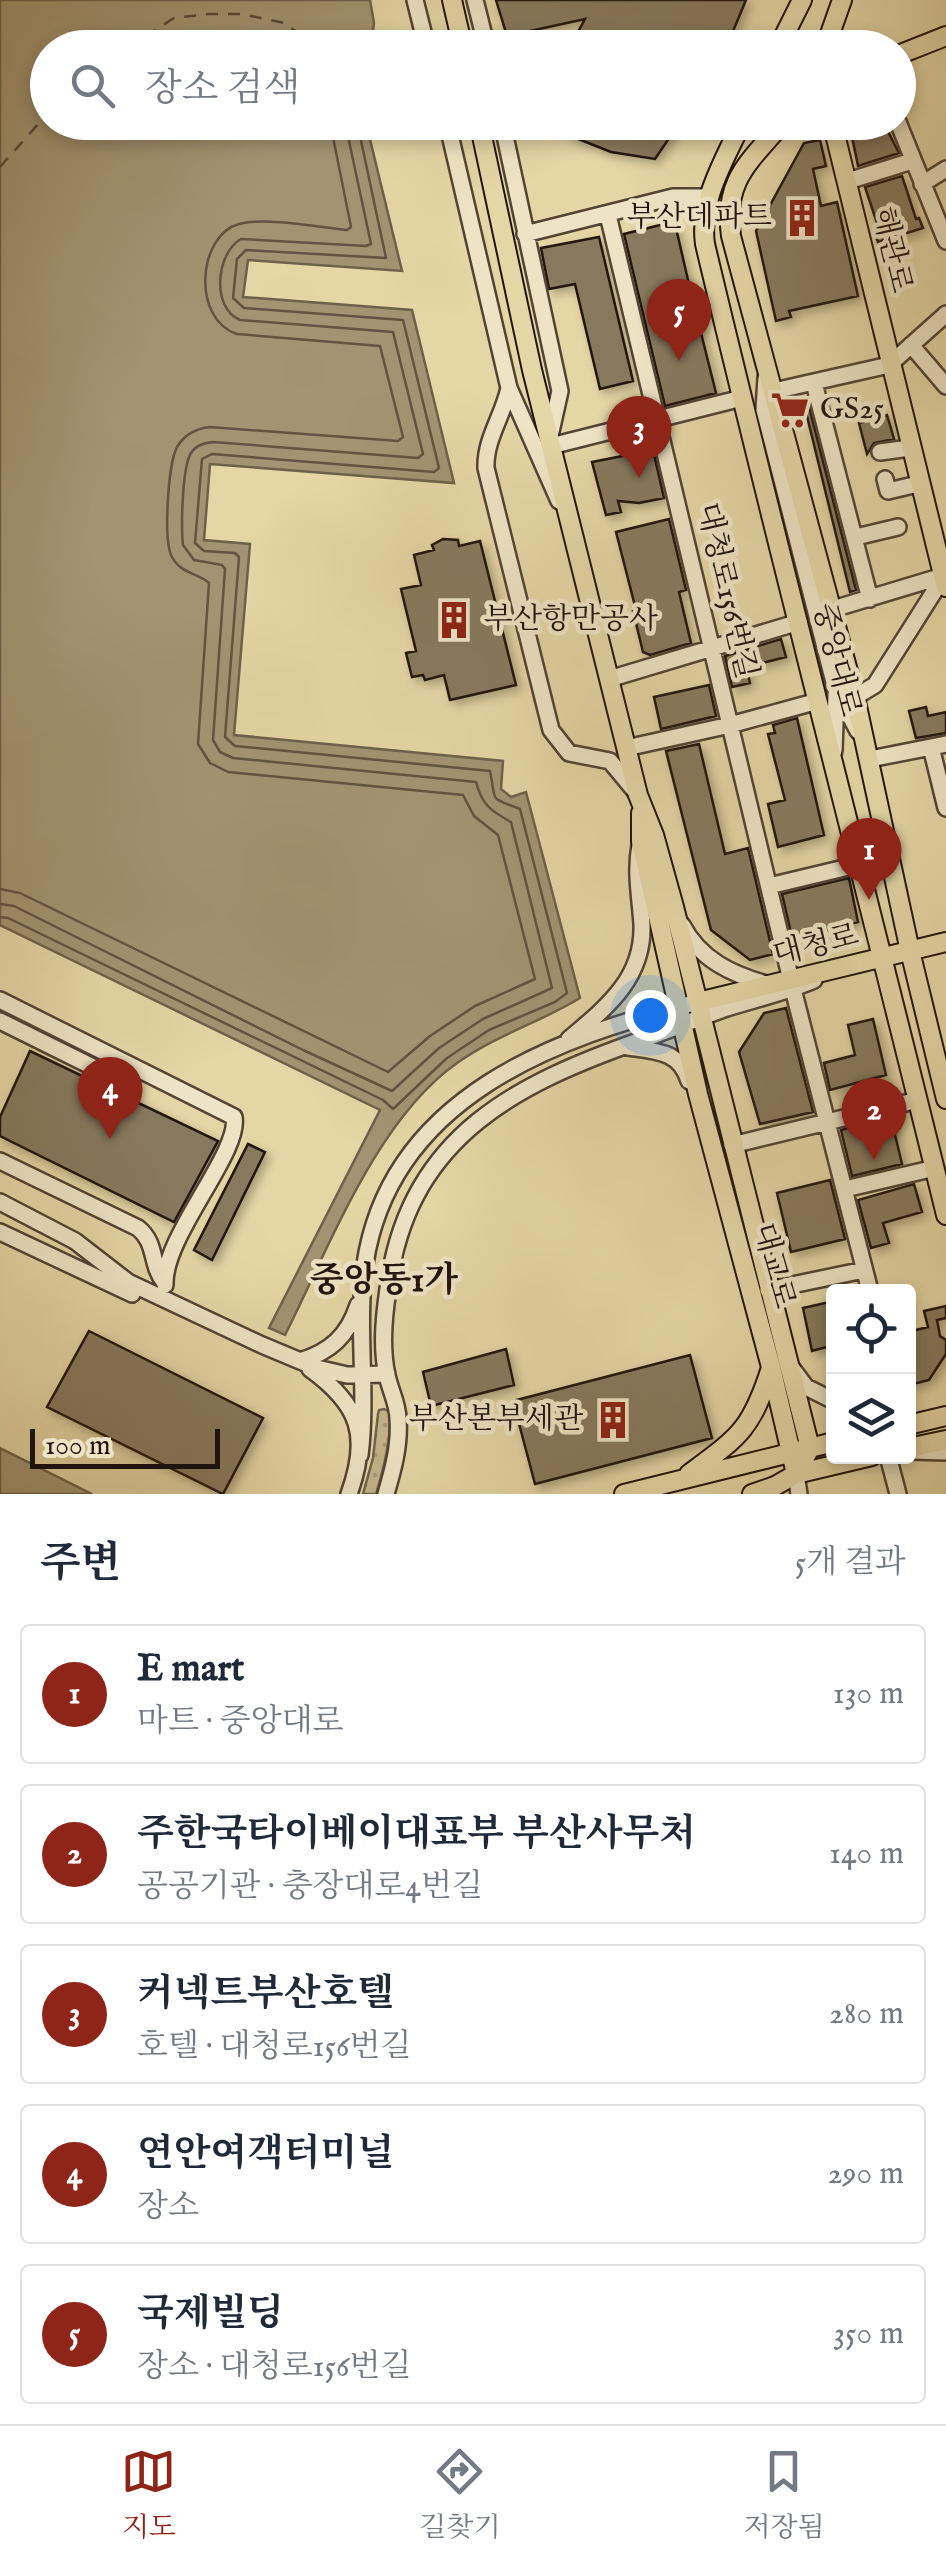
<!DOCTYPE html>
<html lang="ko">
<head>
<meta charset="utf-8">
<style>
  :root { --surface:#fff; --page:#f6f6f7; --text:#1f2937; --muted:#747a83; --line:#e0e1e3; --accent:#8f2418 }
  body { margin:0; font-family:"IM FELL English","Noto Serif KR",serif; background:var(--page); color:var(--text) }
  .controls { position:absolute; right:30px; bottom:30px; display:grid; overflow:hidden; border-radius:10px; box-shadow:0 5px 15px #0003 }
  .controls button { width:90px; height:90px; display:grid; place-items:center; padding:0; border:0; border-bottom:2px solid var(--line); background:var(--surface); color:var(--text); font:50px sans-serif }
  .scale { position:absolute; left:30px; bottom:25px; width:190px; box-sizing:border-box; padding-left:10px; border:5px solid #21140e; border-top:0; font-size:28px; line-height:35px; white-space:nowrap; color:#21140e; -webkit-text-stroke:8px #eee4c5; paint-order:stroke }
  .you { position:absolute; left:650px; top:1015px; width:35px; height:35px; margin:-25px; border:8px solid #fff; border-radius:50%; background:#1a73e8; box-shadow:0 0 0 15px #1a73e833 }
  .badge { display:grid; place-items:center; width:65px; height:65px; border-radius:50%; background:var(--accent); color:#fff; font-size:32px; font-weight:700 }
  .pin { position:absolute; translate:-50% -82px; filter:drop-shadow(0 2px 5px #0008) }
  .pin::after { content:''; position:absolute; top:52px; width:35px; height:30px; background:inherit; clip-path:polygon(0 0,100% 0,50% 100%) }
  .list { margin:0; padding:0; list-style:none }
  h2 { display:flex; justify-content:space-between; align-items:center; height:130px; margin:0; padding:0 40px; font-size:42px }
  h2 small { font-size:32px; font-weight:400; color:var(--muted) }
  .list li { display:grid; grid-template-columns:65px 1fr auto; gap:30px; align-items:center; box-sizing:border-box; height:140px; margin:0 20px 20px; padding:0 20px; border:2px solid var(--line); border-radius:10px }
  .list b { display:block; font-size:38px; white-space:nowrap }
  .list p { margin:0; font-size:32px; white-space:nowrap; color:var(--muted) }
  .list em { font-size:32px; font-style:normal; color:var(--muted) }
  .icon { flex:none; width:55px; height:55px; fill:none; stroke:currentColor; stroke-width:2; stroke-linecap:round; stroke-linejoin:round }
  .map { position:relative; flex:none; width:946px; height:1494px; overflow:hidden }
  .search { position:absolute; background:var(--surface); box-shadow:0 5px 15px #0003; left:30px; right:30px; top:30px; height:110px; display:flex; align-items:center; gap:25px; box-sizing:border-box; padding:0 35px; border-radius:55px; color:var(--muted); font-size:38px }
  .sheet { height:930px; background:var(--surface) }
  nav { display:flex; justify-content:space-around; align-items:center; box-sizing:border-box; height:140px; border-top:2px solid var(--line); background:var(--surface); font-size:28px; color:var(--muted) }
  nav a { display:grid; justify-items:center; gap:5px }
  nav .on { color:var(--accent) }
  .map>svg:first-child { display:block }
  .grass { fill:url(#grass-dots); stroke:#72644d; stroke-width:2.5 }
  .water { fill:#a29472; stroke:#6e614a; stroke-width:2.5 }
  .lines { fill:none; stroke-linecap:round; stroke-linejoin:round }
  .shore { stroke:#625440; stroke-width:2.5 }
  .ferry { stroke:#554736; stroke-width:2.5; stroke-dasharray:12 10; stroke-linecap:butt }
  .building { fill:#87795d; stroke:#21140e; stroke-width:2.5; filter:url(#shadow) }
  .minor-casing { stroke:#524434; stroke-width:20 }
  .major-casing { stroke:#21140e; stroke-width:22 }
  .minor { stroke:#eee4c5; stroke-width:15 }
  .major { stroke:#e5d6a6; stroke-width:18 }
  .labels { text-anchor:middle; dominant-baseline:central; stroke-width:9; stroke-linejoin:round; paint-order:stroke }
  .poi-label { font-size:30px; fill:#21140e; stroke:#eee4c5; text-anchor:end }
  .street-label { font-size:30px; fill:#21140e; stroke:#eee4c5 }
  .quarter-label { font-size:35px; font-weight:bold; fill:#21140e; stroke:#eee4c5 }
</style>
</head>
<body>
<div class="map">
<svg width="946" height="1494" viewBox="0 0 946 1494">
  <defs>
    <pattern id="grass-dots" width="8" height="8" patternUnits="userSpaceOnUse" patternTransform="scale(2.5)"><rect width="8" height="8" fill="#c4b58c"/><path d="M2 2h.1M6 6h.1" fill="none" stroke="#a89b78" stroke-width="1.8" stroke-linecap="round"/></pattern>
    <filter id="shadow"><feDropShadow dx="4.5" dy="4.5" stdDeviation="5" flood-color="#0004"/></filter>
  </defs>
  <rect width="100%" height="100%" fill="#e5d6a6"/>
  <filter id="stains"><feTurbulence type="fractalNoise" baseFrequency=".002" numOctaves="4"/><feColorMatrix values="0 0 0 0 .2 0 0 0 0 .09 0 0 0 0 .02 0 0 0 .5 -.17"/></filter>
  <radialGradient id="worn" r=".72"><stop offset=".6" stop-color="#630" stop-opacity="0"/><stop offset="1" stop-color="#630" stop-opacity=".3"/></radialGradient>
  <path class="grass" d="M384,1409L390,1412C391,1440 384,1467 376,1494H363L373,1458L378,1414L379,1410Z"/>
  <path class="water" d="M0,0H370L374,23L371,47L48,48V122L366,123L402,271L248,260L243,297L412,310L454,483L210,464L204,540L250,544L234,735L503,761L501,789L511,797L526,792L580,998C539,1023 498,1034 457,1063C376,1120 329,1248 285,1335L269,1328L380,1110L0,925Z
    M0,1448L92,1494H0Z"/>
  <g class="lines">
    <path class="shore" d="M0,889L20,893L388,1072L430,1036L475,1006L535,979L498,835L474,816L463,795L228,772L210,763L198,744L209,583C198,573 181,574 172,557C163,541 168,464 177,447C184,435 195,429 209,427L398,441L403,437L380,346L237,334C191,319 198,235 239,224C262,217 320,227 347,230L351,227L330,122
      M0,904L14,906L303,1050L392,1091L439,1048L483,1019L552,988L511,822C491,811 482,805 476,782L233,758L220,752L213,740L225,569L222,565L194,560L183,545C181,527 182,467 191,453C196,445 204,443 213,442L418,458L423,454L393,332L240,320C211,308 216,253 241,239L366,246L371,244L345,122
      M0,917L8,918L383,1100L393,1109L447,1058L489,1030L555,1002L567,993L520,809C488,796 497,805 490,771L235,746L225,737L239,557L235,553L204,551L195,543L202,459L212,454L434,472L439,468L403,320L244,308L233,298L237,259L246,250L386,258L357,122"/>
    <path class="ferry" d="M127,48L174,18L208,14H242L284,23L320,48
      M0,167L48,113"/>
  </g>
  <path class="building" d="M496,0H746L726,48H569L585,19L507,36Z
    M555,122H680L655,159L611,152L573,137Z
    M849,122H883L899,153L858,166Z
    M820,140L826,166L813,169L821,206L837,202L858,296L789,311L791,317L776,321L756,231L804,143Z
    M902,176L916,219L919,218L923,228L878,242L874,231L879,229L865,187Z
    M668,223L676,228L691,293L695,292L699,309H695L716,393L665,406L624,234Z
    M599,237L633,381L600,389L575,284L549,289L541,248Z
    M809,407L856,590L850,592L805,408Z
    M887,415L894,439L874,443L867,454L859,423Z
    M653,450L664,498L639,503L618,501L621,512L606,515L592,462Z
    M669,519L686,590L679,592L691,643L650,655L643,652L633,611L636,610L616,532Z
    M443,539L458,540L459,546L480,541L516,685L450,700L444,675L425,680L423,675L412,677L406,653L416,651L401,589L421,585L414,555L434,550L432,545Z
    M781,639L786,657L746,667L750,683L732,687L725,656Z
    M709,685L716,716L661,729L654,697Z
    M926,707L928,716L946,712V733L916,738L909,711Z
    M797,718L824,835L778,847L768,804L785,800L768,734L775,733L773,725Z
    M699,744L725,854L748,848L773,954L750,960L711,930L666,751Z
    M849,878L858,922L792,937L782,894Z
    M786,1008L813,1112L760,1124L739,1052L764,1013Z
    M873,1019L886,1075L830,1090L824,1063L855,1055L848,1025Z
    M30,1051L218,1141L174,1222L0,1136V1117Z
    M891,1118L902,1164L852,1176L841,1130Z
    M248,1144L265,1152L212,1260L194,1250Z
    M830,1180L845,1239L791,1252L777,1193Z
    M914,1184L922,1212L883,1223L889,1243L871,1248L858,1200Z
    M834,1301V1345L812,1351L803,1308Z
    M946,1306V1318L937,1320L940,1336L946,1340V1354L929,1380L910,1385L908,1332L928,1327L924,1311Z
    M89,1331L263,1418L223,1494L47,1407Z
    M506,1349L514,1385L431,1406L423,1372Z
    M690,1355L712,1438L535,1484L513,1401Z"/>
  <g class="lines">
    <g class="minor-casing">
      <path id="minor" d="M415,0L427,48
        M475,0L487,48
        M447,122L509,388L559,501
        M502,122L560,391L550,436
        M898,122L946,241
        M848,181L912,161
        M922,184L946,169
        M608,215L791,980
        M525,234L673,197H709
        M911,345L946,386
        M766,378L764,410L836,690L858,731
        M814,383L870,599
        M509,388C503,416 485,439 486,468L551,730L569,753L610,761L635,791
        M774,391L889,365L946,314
        M551,446L742,398
        M880,452L910,448
        M885,479L888,491L918,484
        M856,537L898,527
        M833,609L946,575
        M609,679L799,622
        M855,697L875,685L944,576
        M931,747L946,808
        M626,748L730,725L818,701
        M834,751L836,694
        M870,759L946,744
        M769,886L861,864
        M682,925C700,960 733,975 770,985
        M793,989L870,1291
        M0,1000L234,1117C241,1152 163,1236 165,1285
        M0,1021L107,1074
        M569,1039C607,1007 644,978 642,924C640,896 635,872 640,845
        M628,1047C656,1051 680,1051 689,1081
        M732,1145L918,1100
        M0,1161L138,1228C157,1243 150,1264 164,1282
        M845,1189L935,1168
        M0,1202L75,1241L128,1282L262,1345L317,1368L347,1375L387,1374
        M0,1232L132,1294
        M768,1290L864,1270
        M300,1361C330,1352 348,1336 358,1305
        M791,1367L806,1387L834,1401
        M310,1369C360,1405 370,1436 349,1494
        M912,1451L946,1452
        M360,1455C368,1391 356,1327 365,1264C390,1097 556,1037 698,1002
        M888,1456L898,1494
        M796,1474L799,1494
        M386,1494C393,1470 400,1445 398,1419C398,1404 390,1390 387,1375C380,1344 385,1307 390,1276C413,1134 519,1083 641,1040C670,1030 698,1018 727,1008C756,999 786,992 814,980"/>
    </g>
    <g class="major-casing">
      <path id="major" d="M452,0L463,48
        M778,48L802,0
        M825,48L842,0
        M898,55L946,36
        M479,122L532,370L638,795L654,835L674,907L810,1448L796,1474
        M742,122C724,161 699,201 705,244C782,569 867,891 946,1215
        M783,122C751,161 723,179 731,236L855,697L910,951L946,1099
        M832,122L946,587
        M641,813V841L698,1094L771,1367L796,1474
        M698,1002L946,942
        M908,1425L946,1416
        M908,1448L946,1440
        M689,1474C740,1436 751,1430 771,1368
        M624,1494L834,1442
        M752,1494L775,1486L796,1474L872,1456"/>
    </g>
    <use href="#minor" class="minor"/>
    <use href="#major" class="major"/>
  </g>
  <defs>
    <g id="building-bare" transform="scale(3)"><path d="M-4-6H4V6H1V3H-1V6H-4ZM-2.5-4.3h1.7v1.8h-1.7ZM.8-4.3h1.7v1.8H.8ZM-2.5-1h1.7V.8h-1.7ZM.8-1h1.7V.8H.8Z" fill="#8f2418" stroke="#eee4c5" stroke-width="2.5" paint-order="stroke"/></g>
    <g id="supermarket-bare" transform="scale(3)"><path d="M-6-5.5h2.5l.6 2H6L4.5 2H-2.5L-4.4-4H-6ZM-1.5 3.2a1.3 1.3 0 1 0 .1 0ZM3 3.2a1.3 1.3 0 1 0 .1 0Z" fill="#8f2418" stroke="#eee4c5" stroke-width="2.5" paint-order="stroke"/></g>
  </defs>
  <g fill-rule="evenodd">
    <use href="#building-bare" x="802" y="218"/>
    <use href="#supermarket-bare" x="790" y="410"/>
    <use href="#building-bare" x="454" y="620"/>
    <use href="#building-bare" x="613" y="1420"/>
  </g>
  <g class="labels">
    <g class="poi-label">
      <text x="772" y="218">부산데파트</text>
      <text x="820" y="410" text-anchor="start">GS25</text>
      <text x="484" y="620" text-anchor="start">부산항만공사</text>
      <text x="583" y="1420">부산본부세관</text>
    </g>
    <g class="street-label">
      <text transform="translate(891 250) rotate(77)">해관로</text>
      <text transform="translate(726 591) rotate(77)">대청로156번길</text>
      <text transform="translate(836 660) rotate(76)">중앙대로</text>
      <text transform="translate(816 946) rotate(-14)">대청로</text>
      <text transform="translate(773 1266) rotate(75)">대교로</text>
    </g>
    <g class="quarter-label">
      <text x="384" y="1281">중앙동1가</text>
    </g>
  </g>
  <rect width="100%" height="100%" filter="url(#stains)"/>
  <rect width="100%" height="100%" fill="url(#worn)"/>
</svg>
<div class="controls">
<button><svg class="icon" aria-label="locate" viewBox="0 0 24 24"><circle cx="12" cy="12" r="6"/><path d="M12 2v4M12 18v4M2 12h4M18 12h4"/></svg></button>
<button><svg class="icon" aria-label="layers" viewBox="0 0 24 24"><path d="M12 4l9 5-9 5-9-5zM3 14l9 5 9-5"/></svg></button>
</div>
<div class="scale">100 m</div>
<div class="you"></div>
<div class="pin badge" style="left:869px;top:900px">1</div>
<div class="pin badge" style="left:874px;top:1160px">2</div>
<div class="pin badge" style="left:639px;top:478px">3</div>
<div class="pin badge" style="left:110px;top:1139px">4</div>
<div class="pin badge" style="left:679px;top:361px">5</div>
<div class="search"><svg class="icon" aria-label="search" viewBox="0 0 24 24"><circle cx="10" cy="10" r="6"/><path d="M15 15l6 6"/></svg>장소 검색</div>
</div>
<section class="sheet">
<h2>주변<small>5개 결과</small></h2>
<ul class="list">
<li><span class="badge">1</span><div><b>E mart</b><p>마트 · 중앙대로</p></div><em>130 m</em></li>
<li><span class="badge">2</span><div><b>주한국타이베이대표부 부산사무처</b><p>공공기관 · 충장대로4번길</p></div><em>140 m</em></li>
<li><span class="badge">3</span><div><b>커넥트부산호텔</b><p>호텔 · 대청로156번길</p></div><em>280 m</em></li>
<li><span class="badge">4</span><div><b>연안여객터미널</b><p>장소</p></div><em>290 m</em></li>
<li><span class="badge">5</span><div><b>국제빌딩</b><p>장소 · 대청로156번길</p></div><em>350 m</em></li>
</ul>
</section>
<nav>
<a class="on"><svg class="icon" aria-label="map" viewBox="0 0 24 24"><path d="M3 6l6-2 6 2 6-2v14l-6 2-6-2-6 2zM9 4v14M15 6v14"/></svg>지도</a>
<a><svg class="icon" aria-label="directions" viewBox="0 0 24 24"><path d="M12 3l9 9-9 9-9-9zM9 14v-3h6M13 9l2 2-2 2"/></svg>길찾기</a>
<a><svg class="icon" aria-label="saved" viewBox="0 0 24 24"><path d="M7 4h10v16l-5-4-5 4z"/></svg>저장됨</a>
</nav>
</body>
</html>
